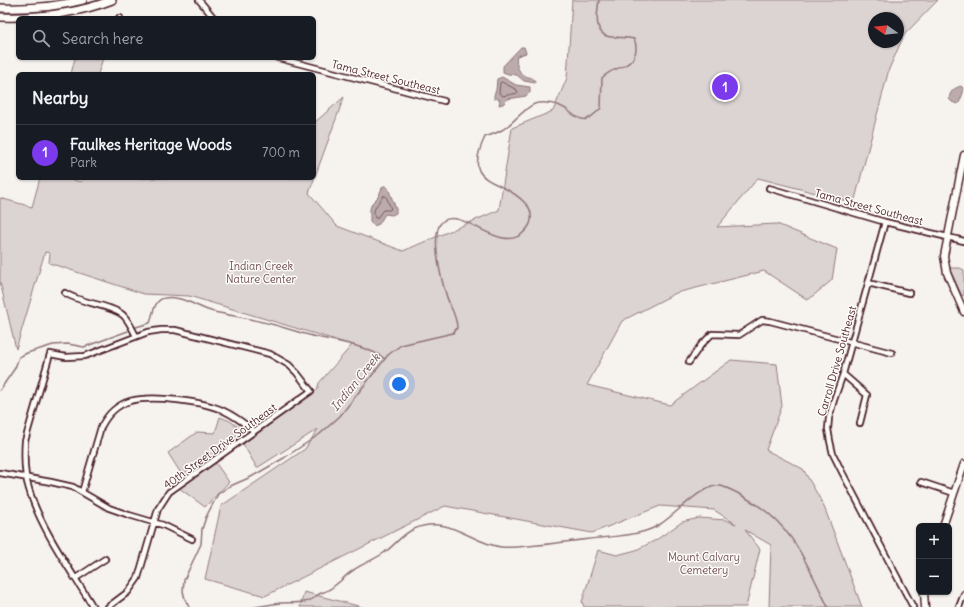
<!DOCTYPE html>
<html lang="en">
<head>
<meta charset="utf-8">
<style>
  :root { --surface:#171b24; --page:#20242c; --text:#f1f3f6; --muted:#9ea1a6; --line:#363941; --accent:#7c3aed }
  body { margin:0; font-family:Delius,sans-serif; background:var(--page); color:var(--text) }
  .controls { position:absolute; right:12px; bottom:12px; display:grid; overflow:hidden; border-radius:6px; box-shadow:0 1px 3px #0004 }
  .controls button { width:36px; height:36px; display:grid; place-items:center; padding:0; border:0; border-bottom:1px solid var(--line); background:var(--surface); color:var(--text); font:20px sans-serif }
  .compass { position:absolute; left:868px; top:12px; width:36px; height:36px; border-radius:50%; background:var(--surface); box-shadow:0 1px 3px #0004; rotate:285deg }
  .you { position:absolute; left:399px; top:384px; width:14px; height:14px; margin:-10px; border:3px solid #fff; border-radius:50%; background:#1a73e8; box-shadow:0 0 0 6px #1a73e833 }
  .badge { display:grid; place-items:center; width:26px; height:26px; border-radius:50%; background:var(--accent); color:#fff; font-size:13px; font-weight:700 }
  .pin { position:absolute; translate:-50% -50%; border:2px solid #fff; box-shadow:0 1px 4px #0006 }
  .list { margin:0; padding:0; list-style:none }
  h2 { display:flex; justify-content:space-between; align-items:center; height:52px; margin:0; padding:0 16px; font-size:17px }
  h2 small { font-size:13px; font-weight:400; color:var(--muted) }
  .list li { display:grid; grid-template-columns:26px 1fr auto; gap:12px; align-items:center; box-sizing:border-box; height:56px; padding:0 16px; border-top:1px solid var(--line) }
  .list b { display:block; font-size:15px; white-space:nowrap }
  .list p { margin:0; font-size:13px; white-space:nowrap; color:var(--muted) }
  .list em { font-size:13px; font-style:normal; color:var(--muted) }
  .icon { flex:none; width:22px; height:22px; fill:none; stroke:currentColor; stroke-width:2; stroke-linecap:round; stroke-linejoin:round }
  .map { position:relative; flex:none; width:964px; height:607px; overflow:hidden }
  .search { position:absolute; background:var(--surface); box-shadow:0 1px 3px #0004; left:16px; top:16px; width:300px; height:44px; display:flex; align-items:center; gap:10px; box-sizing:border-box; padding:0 14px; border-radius:6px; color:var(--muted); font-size:15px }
  .panel { position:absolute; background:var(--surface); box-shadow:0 1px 3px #0004; left:16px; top:72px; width:300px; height:108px; border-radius:6px }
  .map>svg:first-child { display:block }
  .green { fill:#dcd4d2; stroke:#937a7e; fill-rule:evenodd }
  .water { fill:#bbabac; stroke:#8e7378 }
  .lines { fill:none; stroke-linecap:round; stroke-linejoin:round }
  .shore { stroke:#77575f; stroke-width:1 }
  .stream { stroke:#8e7378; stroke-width:1.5 }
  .minor-casing { stroke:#4a1f2b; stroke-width:8 }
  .major-casing { stroke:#4a1f2b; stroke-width:9 }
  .highway-casing { stroke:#4a1f2b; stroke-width:10 }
  .minor { stroke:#fdfcf7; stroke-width:4.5 }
  .major { stroke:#fdfcf7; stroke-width:6 }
  .highway { stroke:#fdfcf7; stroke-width:7 }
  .labels { text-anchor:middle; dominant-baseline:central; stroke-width:3; stroke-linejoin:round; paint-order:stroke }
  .street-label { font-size:11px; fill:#4a1f2b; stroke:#fdfcf7 }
  .park-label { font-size:11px; fill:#6e4c55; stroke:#fdfcf7 }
  .water-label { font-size:12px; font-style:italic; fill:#725058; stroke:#fdfcf7 }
</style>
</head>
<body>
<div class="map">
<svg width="964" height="607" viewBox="0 0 964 607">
  <rect width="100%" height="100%" fill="#f6f3ef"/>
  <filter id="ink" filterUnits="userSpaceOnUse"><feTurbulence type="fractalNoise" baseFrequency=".025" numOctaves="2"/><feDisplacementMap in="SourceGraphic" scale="8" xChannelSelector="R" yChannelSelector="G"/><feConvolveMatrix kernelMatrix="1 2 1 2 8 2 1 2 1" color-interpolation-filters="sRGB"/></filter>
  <g filter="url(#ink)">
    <path class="green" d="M572,0H938L904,35L889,69L854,203L758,178L717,227L777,224L837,249L832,280L808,300L764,271L676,293L622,321L587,385L670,405L731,360L777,364L782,406L766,450L803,469L823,504L862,607H769L771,545L745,530L760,549L746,607H584L582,602L598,550L617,555L636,550L656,540L682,522L699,518L726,520L736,524L714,510L660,506L592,533L445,506L265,596L205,579L221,506L305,449L318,429L257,468L243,444L317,390L319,383L352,345L189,296L144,294L49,263L50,253L45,252L16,349L0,282V198L32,207L40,178H69V179L81,182L84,178H314V123L344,97L309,193L337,226L403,251L499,210L512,128L553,111L567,78ZM874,18H898V42H874Z
      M75,58H103L98,74H71Z
      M949,268H960L964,270V295L962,296Z
      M220,417L230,421L244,431L182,475L168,453L197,432L215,433Z
      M215,462L229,482L205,507L179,488Z
      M304,592L362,607H300Z"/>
    <path class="water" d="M521,47H524L526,53L517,56C515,62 518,71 523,75C528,78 532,76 535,81V83L524,81L517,75L508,74L503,72V66Z
      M502,77L516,85L530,87V93H528L526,96L508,99L503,104L499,105L500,100L496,98L494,100V95L496,90L497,79Z
      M961,86L963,88V93L959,103L957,104L952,102L949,99C950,91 954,88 961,86Z
      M383,186H385L388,188L396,209V213L392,215L385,214L379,224L374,226L370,221V209L372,203L378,197Z"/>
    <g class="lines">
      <path class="shore" d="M502,82L517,90L518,93L503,96L499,93L500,83Z
        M383,196H386L391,209L389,210H383L377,218H375C371,208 379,204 383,196Z"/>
      <path class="stream" d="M136,327L150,323C153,314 154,299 165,298C182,295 198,308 214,312C233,316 252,319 271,324C284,327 296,332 309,335C331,341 367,345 385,359
        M0,390L15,368L19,357L27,353L53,345L68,344L84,347L128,331
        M189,607L185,599L183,591L184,580L201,544L202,529L206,517L218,494L228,487L251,477L284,458L320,434L340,416L388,355L401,345L453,333L457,328C457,315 449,306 446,294C441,279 429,231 443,221C464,207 502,257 525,231C529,227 532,221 531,215C531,209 528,206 524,202C499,176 461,187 485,137C491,135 497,133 502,130C513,124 528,103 539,103C550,102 562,105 571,113C585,124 589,120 601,108L602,78C612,68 618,70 627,64C636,59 638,47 634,39C626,37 620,38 612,37C593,36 597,13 599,0
        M254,607C263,606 272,604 281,603C290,602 299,604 308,601C312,600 315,597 319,594C324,592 330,590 334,586C341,581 347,574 355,569C364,563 376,559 385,552C395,545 402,534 414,529C449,514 470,543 501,547C510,548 519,547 528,546C556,544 582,539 610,537C627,535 644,534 659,525C675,516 703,482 721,486C730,489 738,493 746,498C792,523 806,562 828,607"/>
      <g class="minor-casing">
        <path id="minor" d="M199,0L214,18
          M119,18H120
          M278,58L444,101
          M769,188L885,222L964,241
          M885,222L843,374L834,400L829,418L828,429L830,441L833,454L842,472L913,607
          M868,283L909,293
          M65,293C82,304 109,304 123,315C129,321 132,328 136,336
          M689,362L701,345L712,334L739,335L762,320L770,321L892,353
          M843,374L867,395L860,423
          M0,473L51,482L73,487L109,508L129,515L163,525L192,539
          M921,482L954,493
          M82,492L101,427C107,415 117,405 130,401C152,395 203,401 224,411C235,416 244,423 254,431
          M76,578L105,559
          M93,607C72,572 40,528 29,489C24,474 24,457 25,441L50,354L66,357L85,356L148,332L161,330H175L270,354L289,365L297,373L311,391L169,492L158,509L138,578L128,592L108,607
          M959,607L964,594"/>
      </g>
      <g class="major-casing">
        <path id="major" d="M964,155L944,256L947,273L964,312
          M943,526L964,464
          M924,592L925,607"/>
      </g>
      <g class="highway-casing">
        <path id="highway" d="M0,8C28,9 56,7 83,0
          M0,17C38,18 76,14 112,0"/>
      </g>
      <use href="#minor" class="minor"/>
      <use href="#major" class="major"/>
      <use href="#highway" class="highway"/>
    </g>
  </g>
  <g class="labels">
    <g class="street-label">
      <text transform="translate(386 77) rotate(14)">Tama Street Southeast</text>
      <text transform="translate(869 207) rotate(15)">Tama Street Southeast</text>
      <text transform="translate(837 361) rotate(-74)">Carroll Drive Southeast</text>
      <text transform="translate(220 446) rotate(-36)">40th Street Drive Southeast</text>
    </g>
    <g class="park-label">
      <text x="261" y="266">Indian Creek<tspan x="261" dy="13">Nature Center</tspan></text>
      <text x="704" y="557">Mount Calvary<tspan x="704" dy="13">Cemetery</tspan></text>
    </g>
    <g class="water-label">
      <text transform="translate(355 382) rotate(-51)">Indian Creek</text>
    </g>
  </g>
</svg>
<div class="controls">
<button>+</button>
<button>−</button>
</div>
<svg class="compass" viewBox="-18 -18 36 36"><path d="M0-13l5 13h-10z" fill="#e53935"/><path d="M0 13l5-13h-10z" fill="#9ea1a6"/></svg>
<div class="you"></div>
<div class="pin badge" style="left:725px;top:87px">1</div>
<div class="search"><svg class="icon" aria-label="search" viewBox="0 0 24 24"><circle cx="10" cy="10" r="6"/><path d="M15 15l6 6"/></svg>Search here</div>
<section class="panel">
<h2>Nearby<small></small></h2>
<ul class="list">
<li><span class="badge">1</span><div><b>Faulkes Heritage Woods</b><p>Park</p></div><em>700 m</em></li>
</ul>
</section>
</div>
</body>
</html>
